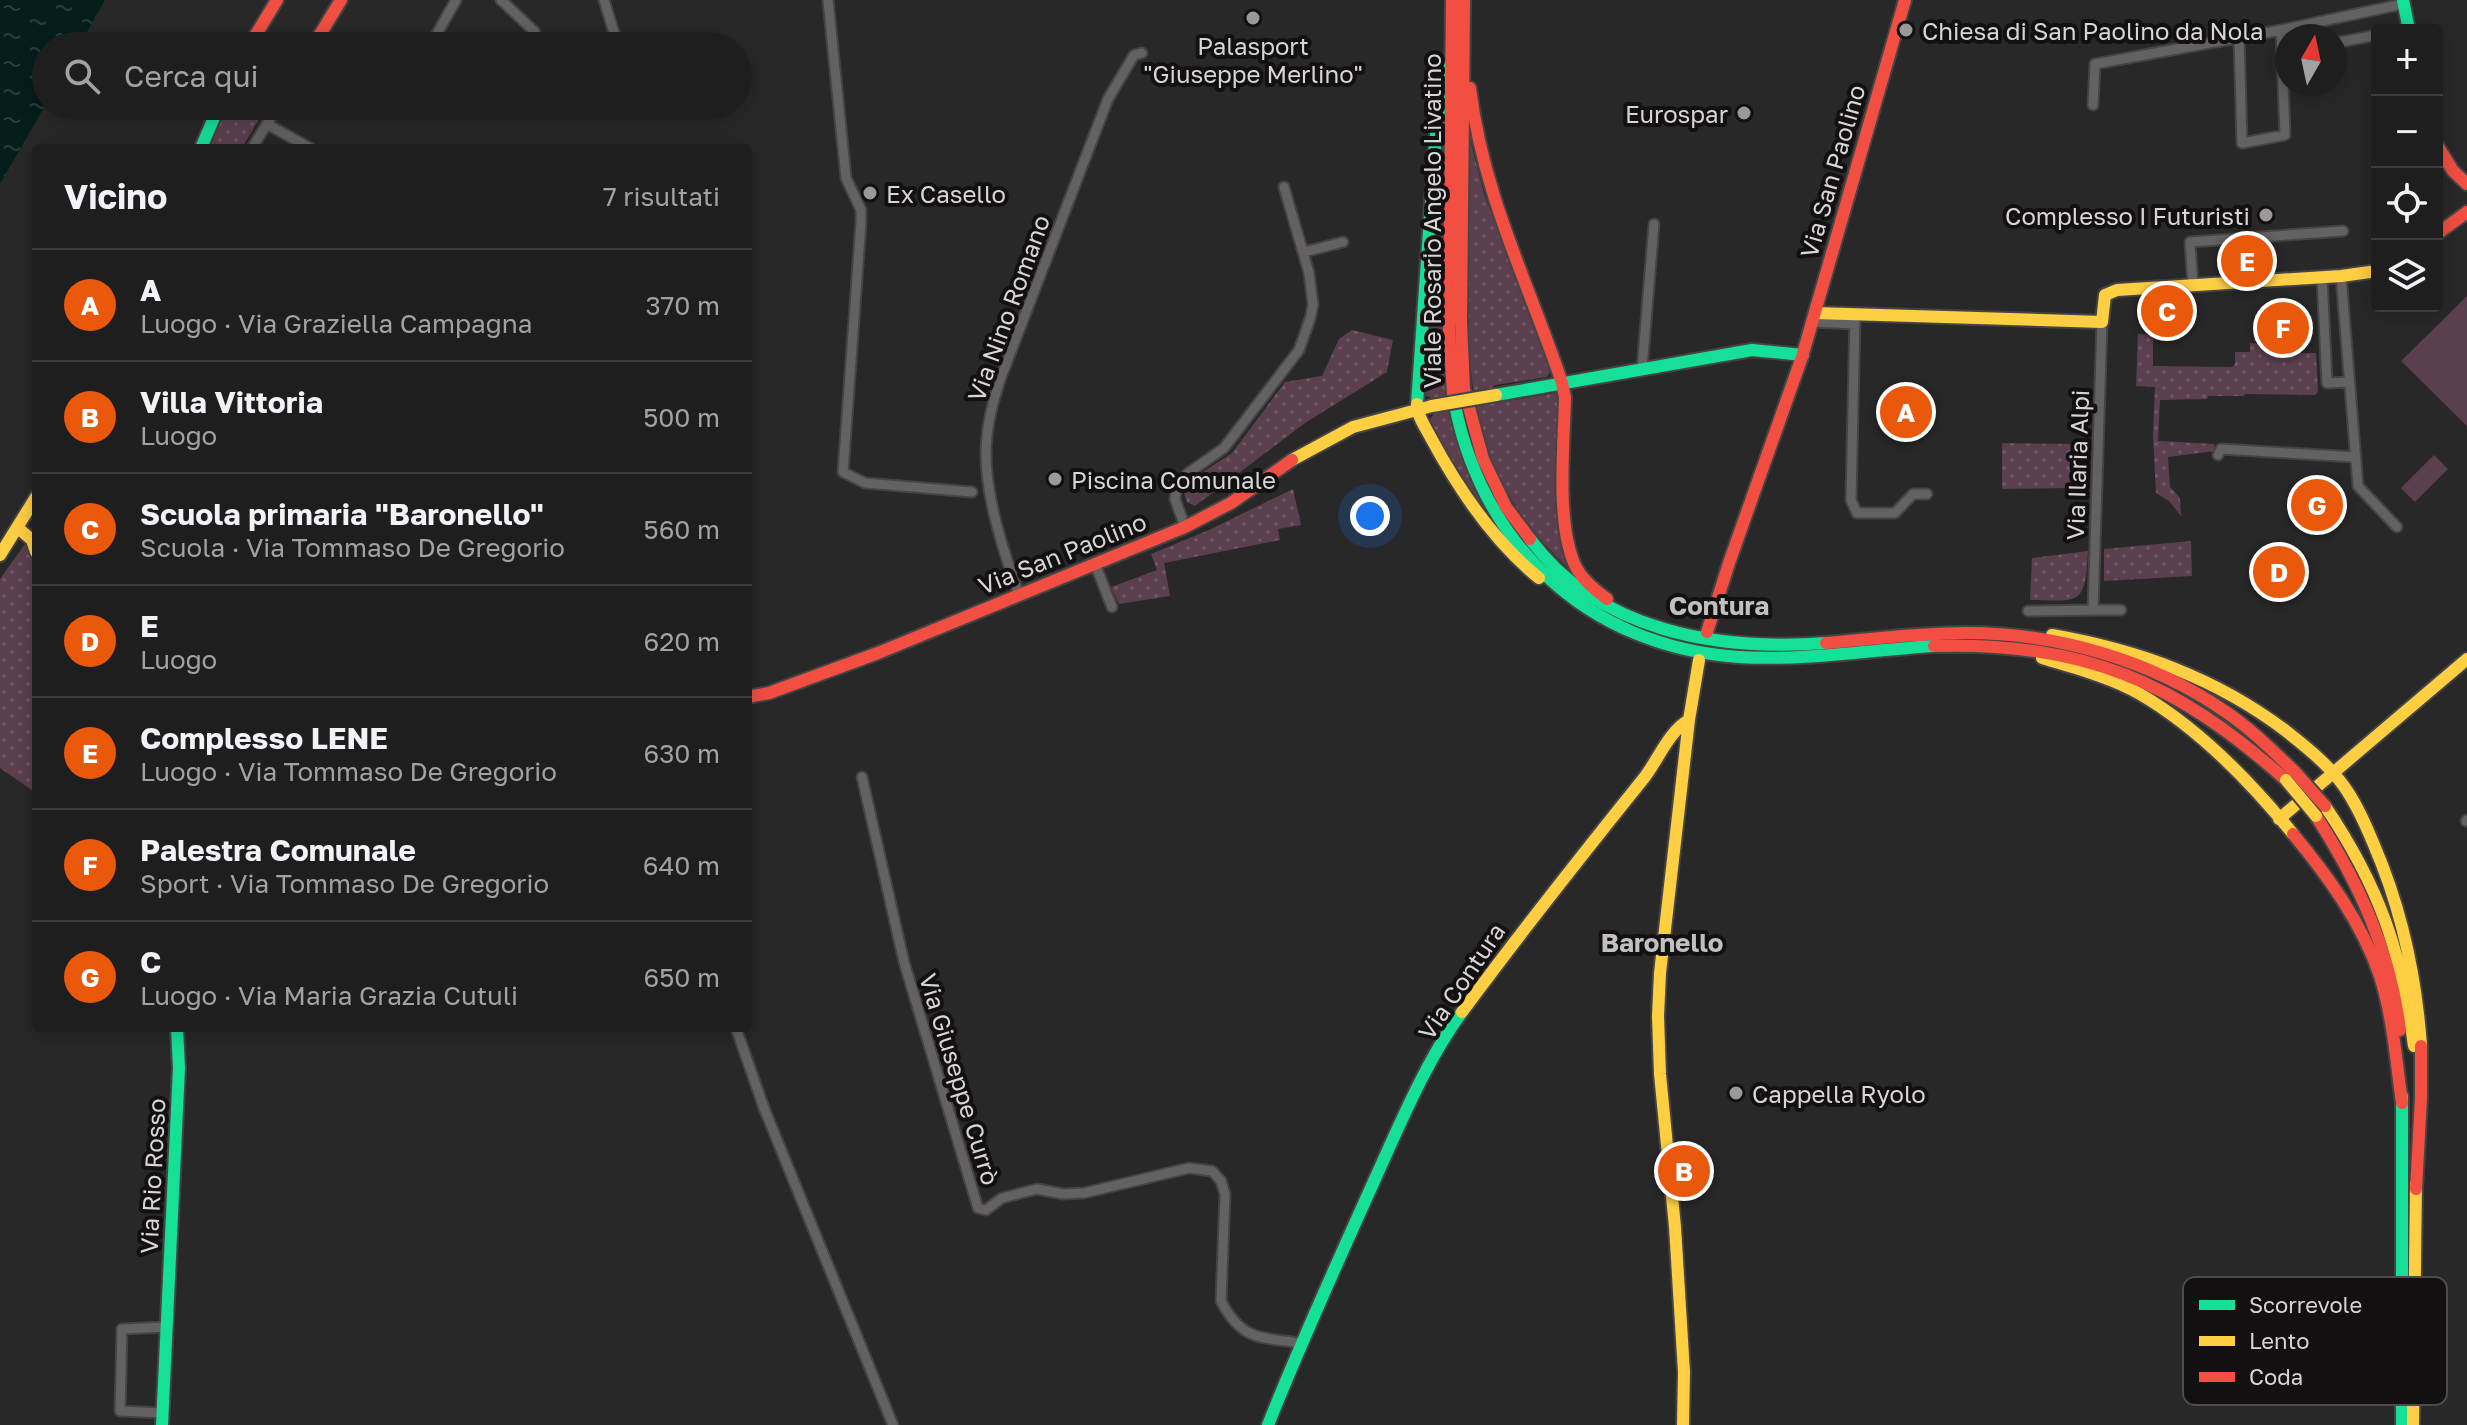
<!DOCTYPE html>
<html lang="it">
<head>
<meta charset="utf-8">
<style>
  :root { --surface:#1f1e1f; --page:#272728; --text:#f1f3f6; --muted:#a1a2a4; --line:#3c3c3d; --accent:#ea580c }
  body { margin:0; font-family:"Golos Text",sans-serif; background:var(--page); color:var(--text) }
  .controls { position:absolute; right:24px; top:24px; display:grid; overflow:hidden; border-radius:8px; box-shadow:0 4px 20px #0003 }
  .controls button { width:72px; height:72px; display:grid; place-items:center; padding:0; border:0; border-bottom:2px solid var(--line); background:var(--surface); color:var(--text); font:40px sans-serif }
  .compass { position:absolute; left:2275px; top:24px; width:72px; height:72px; border-radius:50%; background:var(--surface); box-shadow:0 4px 20px #0003; rotate:9deg }
  .you { position:absolute; left:1370px; top:516px; width:28px; height:28px; margin:-20px; border:6px solid #fff; border-radius:50%; background:#1a73e8; box-shadow:0 0 0 12px #1a73e833 }
  .badge { display:grid; place-items:center; width:52px; height:52px; border-radius:50%; background:var(--accent); color:#fff; font-size:26px; font-weight:700 }
  .pin { position:absolute; translate:-50% -50%; border:4px solid #fff; box-shadow:0 2px 8px #0006 }
  .list { margin:0; padding:0; list-style:none }
  h2 { display:flex; justify-content:space-between; align-items:center; height:104px; margin:0; padding:0 32px; font-size:34px }
  h2 small { font-size:26px; font-weight:400; color:var(--muted) }
  .list li { display:grid; grid-template-columns:52px 1fr auto; gap:24px; align-items:center; box-sizing:border-box; height:112px; padding:0 32px; border-top:2px solid var(--line) }
  .list b { display:block; font-size:30px; white-space:nowrap }
  .list p { margin:0; font-size:26px; white-space:nowrap; color:var(--muted) }
  .list em { font-size:26px; font-style:normal; color:var(--muted) }
  .icon { flex:none; width:44px; height:44px; fill:none; stroke:currentColor; stroke-width:2; stroke-linecap:round; stroke-linejoin:round }
  .map { position:relative; flex:none; width:2467px; height:1425px; overflow:hidden }
  .search { position:absolute; background:var(--surface); box-shadow:0 4px 20px #0003; left:32px; top:32px; width:720px; height:88px; display:flex; align-items:center; gap:20px; box-sizing:border-box; padding:0 28px; border-radius:44px; color:var(--muted); font-size:30px }
  .panel { position:absolute; background:var(--surface); box-shadow:0 4px 20px #0003; left:32px; top:144px; width:720px; height:888px; border-radius:8px }
  .map>svg:first-child { display:block }
  .green { fill:url(#green-dots) }
  .pitch { fill:#5b3f4f }
  .water { fill:url(#water-ripples) }
  .lines { fill:none; stroke-linecap:round; stroke-linejoin:round }
  .street-casing { stroke:#454445; stroke-width:13 }
  .fast-casing { stroke:#454445; stroke-width:16 }
  .slow-casing { stroke:#454445; stroke-width:16 }
  .jam-casing { stroke:#454445; stroke-width:16 }
  .street { stroke:#636162; stroke-width:9 }
  .fast { stroke:#16e098; stroke-width:12 }
  .slow { stroke:#ffcf43; stroke-width:12 }
  .jam { stroke:#f24e42; stroke-width:12 }
  .slow-bridge-casing { stroke:#454445; stroke-width:16; stroke-linecap:butt }
  .jam-bridge-casing { stroke:#454445; stroke-width:16; stroke-linecap:butt }
  .slow-bridge { stroke:#ffcf43; stroke-width:12 }
  .jam-bridge { stroke:#f24e42; stroke-width:12 }
  .poi-dot { fill:#9a9899; stroke:#121011; stroke-width:3 }
  .labels { text-anchor:middle; dominant-baseline:central; stroke-width:8; stroke-linejoin:round; paint-order:stroke }
  .poi-label { font-size:24px; fill:#d7d5d6; stroke:#121011; text-anchor:start }
  .street-label { font-size:24px; fill:#d7d5d6; stroke:#121011 }
  .neighbourhood-label { font-size:26px; font-weight:bold; fill:#c3bec1; stroke:#121011 }
  .key { fill:#121011; stroke:#4d4b4c; stroke-width:2 }
  .key-label { font-size:22px; fill:#d7d5d6 }
</style>
</head>
<body>
<div class="map">
<svg width="2467" height="1425" viewBox="0 0 2467 1425">
  <defs>
    <pattern id="green-dots" width="8" height="8" patternUnits="userSpaceOnUse" patternTransform="scale(2)"><rect width="8" height="8" fill="#5b3f4f"/><path d="M2 2h.1M6 6h.1" fill="none" stroke="#725a68" stroke-width="1.8" stroke-linecap="round"/></pattern>
    <pattern id="water-ripples" width="26" height="14" patternUnits="userSpaceOnUse" patternTransform="scale(2)"><rect width="26" height="14" fill="#041e1b"/><path d="M2 4q2-2 4 0t4 0M15 11q2-2 4 0t4 0" fill="none" stroke="#283e3b"/></pattern>
  </defs>
  <rect width="100%" height="100%" fill="#292829"/>
  <path class="green" d="M225,106H267L242,148H208Z
    M1470,139L1484,194L1552,368L1547,377L1495,385L1492,387L1495,403L1557,393L1560,536L1568,568C1543,544 1521,518 1504,487C1471,429 1469,363 1468,298C1468,245 1469,192 1470,139Z
    M1442,143L1444,376C1452,441 1470,480 1500,536L1433,437L1428,420L1433,416L1430,397L1423,395Z
    M1352,330L1393,340L1387,372L1305,423L1195,506L1187,502L1183,490L1186,483L1232,453L1285,382L1322,376L1339,339Z
    M2138,334L2153,335V366L2232,367L2235,364V352H2250V343L2298,345L2299,353H2316L2318,392L2315,395L2245,394L2244,396H2208L2207,399L2160,400L2158,441L2215,444L2214,451L2168,457L2170,487L2180,498L2181,516L2169,501L2156,493L2153,435L2155,387L2136,386Z
    M2002,443L2072,444V488L2002,489Z
    M1293,489L1301,525L1278,529L1280,540L1164,563L1170,596L1119,604L1111,587L1157,570L1151,554L1209,530Z
    M2191,541L2192,576L2104,581V549Z
    M25,544L36,566V793L0,768V579Z
    M2088,551C2085,606 2081,601 2030,600L2032,558Z"/>
  <path class="pitch" d="M2467,296V426L2401,361Z
    M2255,314L2312,316L2311,343L2254,341Z
    M2434,455L2448,469L2415,502L2401,488Z"/>
  <path class="water" d="M0,0H105L79,46H46V104L0,184Z"/>
  <g class="lines">
    <g class="street-casing">
      <path id="street" d="M501,0L534,31L540,46
        M604,0L618,46
        M828,0L846,178L861,210V222L843,472L865,483L972,492
        M2239,38L2242,143L2285,135L2281,30
        M2335,43L2377,35
        M430,46L456,0
        M2093,105L2095,64L2281,30L2403,4
        M516,107V106
        M267,124L310,148
        M252,148L278,106
        M1304,252L1343,242
        M2341,276L2358,486L2397,527
        M2322,277L2327,383L2349,382
        M2193,285L2190,242L2343,231
        M1855,315L1851,500L1857,513H1895L1913,494H1927
        M1813,322L1855,324
        M1642,369L1654,224
        M2218,455L2221,449L2355,457
        M1185,527L1175,499L1177,485L1187,474L1224,448L1299,350L1310,319L1313,305L1309,273L1284,187
        M1095,564L1112,607
        M1019,594C1004,554 986,497 986,454C986,428 992,405 1000,380L1108,99L1134,55L1142,53
        M2093,610H2121
        M2028,611L2093,610L2102,322
        M862,777L904,962L978,1208L986,1210L1002,1198L1037,1189L1063,1194L1084,1193L1189,1168L1212,1171L1221,1181L1225,1194L1221,1301C1242,1341 1260,1337 1300,1343
        M2466,821L2467,820
        M736,1028L764,1108L893,1425
        M163,1413L120,1411L122,1329L167,1327"/>
    </g>
    <g class="fast-casing">
      <path id="fast" d="M2403,0L2409,30
        M201,148L219,106
        M1453,394C1478,544 1588,647 1739,657C1804,661 1869,650 1934,646
        M1496,395L1752,350L1803,355
        M1417,404L1435,145L1444,67
        M1530,539C1599,632 1718,651 1826,643
        M2402,1096V1425
        M162,1425L179,1068L177,1028
        M1268,1425C1301,1342 1338,1261 1375,1179C1399,1126 1427,1059 1462,1012"/>
    </g>
    <g class="slow-casing">
      <path id="slow" d="M1815,313L2102,322L2105,295L2117,290L2341,276L2377,271
        M1417,404C1417,416 1426,428 1431,438C1459,490 1493,541 1539,578
        M1292,460L1353,427L1432,406
        M18,528L32,540L36,552
        M0,555L36,497
        M2052,635C2138,650 2216,678 2286,731C2305,746 2325,762 2340,781C2355,800 2365,823 2374,845C2402,910 2416,975 2421,1046
        M2042,658C2075,668 2110,677 2140,694C2200,729 2250,781 2293,834
        M2325,806C2379,886 2401,950 2414,1046
        M2279,819L2467,659
        M1462,1012C1521,932 1582,855 1644,778C1658,760 1669,731 1689,720
        M1683,1425L1684,1372L1675,1227L1660,1074L1658,1016L1660,973L1689,720L1699,660
        M2413,1425L2416,1184"/>
    </g>
    <g class="jam-casing">
      <path id="jam" d="M1452,0L1449,330L1453,394
        M1464,0L1461,322L1464,389L1483,459L1506,507L1530,539
        M249,46L277,0
        M313,46L341,0
        M1470,88C1483,195 1528,282 1562,383L1565,397C1564,444 1556,520 1574,563C1580,578 1594,589 1607,599
        M2437,145L2453,171L2467,184
        M2437,234L2467,212
        M1707,632L1729,563L1802,357L1905,0
        M1826,643C1873,639 1919,633 1966,633C2057,633 2151,660 2226,712C2251,729 2273,751 2295,772
        M1934,646C2084,642 2175,681 2286,780
        M748,697L769,693L878,653L1185,527L1231,503L1292,460
        M2316,816C2359,883 2390,950 2400,1030
        M2293,834C2328,876 2362,923 2380,976C2393,1017 2396,1060 2402,1103
        M2416,1189L2421,1098V1046"/>
    </g>
    <use href="#street" class="street"/>
    <use href="#fast" class="fast"/>
    <use href="#slow" class="slow"/>
    <use href="#jam" class="jam"/>
    <g class="slow-bridge-casing">
      <path id="slow-bridge" d="M1432,406L1496,395
        M2286,780L2316,816"/>
    </g>
    <g class="jam-bridge-casing">
      <path id="jam-bridge" d="M2295,772L2325,806"/>
    </g>
    <use href="#slow-bridge" class="slow-bridge"/>
    <use href="#jam-bridge" class="jam-bridge"/>
  </g>
  <g class="poi-dot">
    <circle cx="1253" cy="18" r="8"/>
    <circle cx="1906" cy="30" r="8"/>
    <circle cx="1744" cy="113" r="8"/>
    <circle cx="870" cy="193" r="8"/>
    <circle cx="2266" cy="215" r="8"/>
    <circle cx="1055" cy="479" r="8"/>
    <circle cx="1736" cy="1093" r="8"/>
  </g>
  <g class="labels">
    <g class="poi-label">
      <text x="1922" y="30">Chiesa di San Paolino da Nola</text>
      <text x="1253" y="45" text-anchor="middle">Palasport<tspan x="1253" dy="28">"Giuseppe Merlino"</tspan></text>
      <text x="1728" y="113" text-anchor="end">Eurospar</text>
      <text x="886" y="193">Ex Casello</text>
      <text x="2250" y="215" text-anchor="end">Complesso I Futuristi</text>
      <text x="1071" y="479">Piscina Comunale</text>
      <text x="1752" y="1093">Cappella Ryolo</text>
    </g>
    <g class="street-label">
      <text transform="translate(1832 171) rotate(-74)">Via San Paolino</text>
      <text transform="translate(1431 221) rotate(-90)">Viale Rosario Angelo Livatino</text>
      <text transform="translate(1008 308) rotate(-70)">Via Nino Romano</text>
      <text transform="translate(2077 465) rotate(-88)">Via Ilaria Alpi</text>
      <text transform="translate(1062 553) rotate(-22)">Via San Paolino</text>
      <text transform="translate(1461 981) rotate(-56)">Via Contura</text>
      <text transform="translate(960 1079) rotate(73)">Via Giuseppe Currò</text>
      <text transform="translate(152 1176) rotate(-87)">Via Rio Rosso</text>
    </g>
    <g class="neighbourhood-label">
      <text x="1719" y="605">Contura</text>
      <text x="1662" y="942">Baronello</text>
    </g>
  </g>
  <rect x="2183" y="1277" width="264" height="128" rx="12" class="key"/>
  <rect x="2199" y="1300" width="36" height="10" fill="#16e098"/>
  <rect x="2199" y="1336" width="36" height="10" fill="#ffcf43"/>
  <rect x="2199" y="1372" width="36" height="10" fill="#f24e42"/>
  <g class="key-label">
    <text x="2249" y="1313">Scorrevole</text>
    <text x="2249" y="1349">Lento</text>
    <text x="2249" y="1385">Coda</text>
  </g>
</svg>
<div class="controls">
<button>+</button>
<button>−</button>
<button><svg class="icon" aria-label="locate" viewBox="0 0 24 24"><circle cx="12" cy="12" r="6"/><path d="M12 2v4M12 18v4M2 12h4M18 12h4"/></svg></button>
<button><svg class="icon" aria-label="layers" viewBox="0 0 24 24"><path d="M12 4l9 5-9 5-9-5zM3 14l9 5 9-5"/></svg></button>
</div>
<svg class="compass" viewBox="-18 -18 36 36"><path d="M0-13l5 13h-10z" fill="#e53935"/><path d="M0 13l5-13h-10z" fill="#a1a2a4"/></svg>
<div class="you"></div>
<div class="pin badge" style="left:1906px;top:412px">A</div>
<div class="pin badge" style="left:1684px;top:1171px">B</div>
<div class="pin badge" style="left:2167px;top:311px">C</div>
<div class="pin badge" style="left:2279px;top:572px">D</div>
<div class="pin badge" style="left:2247px;top:261px">E</div>
<div class="pin badge" style="left:2283px;top:328px">F</div>
<div class="pin badge" style="left:2317px;top:505px">G</div>
<div class="search"><svg class="icon" aria-label="search" viewBox="0 0 24 24"><circle cx="10" cy="10" r="6"/><path d="M15 15l6 6"/></svg>Cerca qui</div>
<section class="panel">
<h2>Vicino<small>7 risultati</small></h2>
<ul class="list">
<li><span class="badge">A</span><div><b>A</b><p>Luogo · Via Graziella Campagna</p></div><em>370 m</em></li>
<li><span class="badge">B</span><div><b>Villa Vittoria</b><p>Luogo</p></div><em>500 m</em></li>
<li><span class="badge">C</span><div><b>Scuola primaria &quot;Baronello&quot;</b><p>Scuola · Via Tommaso De Gregorio</p></div><em>560 m</em></li>
<li><span class="badge">D</span><div><b>E</b><p>Luogo</p></div><em>620 m</em></li>
<li><span class="badge">E</span><div><b>Complesso LENE</b><p>Luogo · Via Tommaso De Gregorio</p></div><em>630 m</em></li>
<li><span class="badge">F</span><div><b>Palestra Comunale</b><p>Sport · Via Tommaso De Gregorio</p></div><em>640 m</em></li>
<li><span class="badge">G</span><div><b>C</b><p>Luogo · Via Maria Grazia Cutuli</p></div><em>650 m</em></li>
</ul>
</section>
</div>
</body>
</html>
